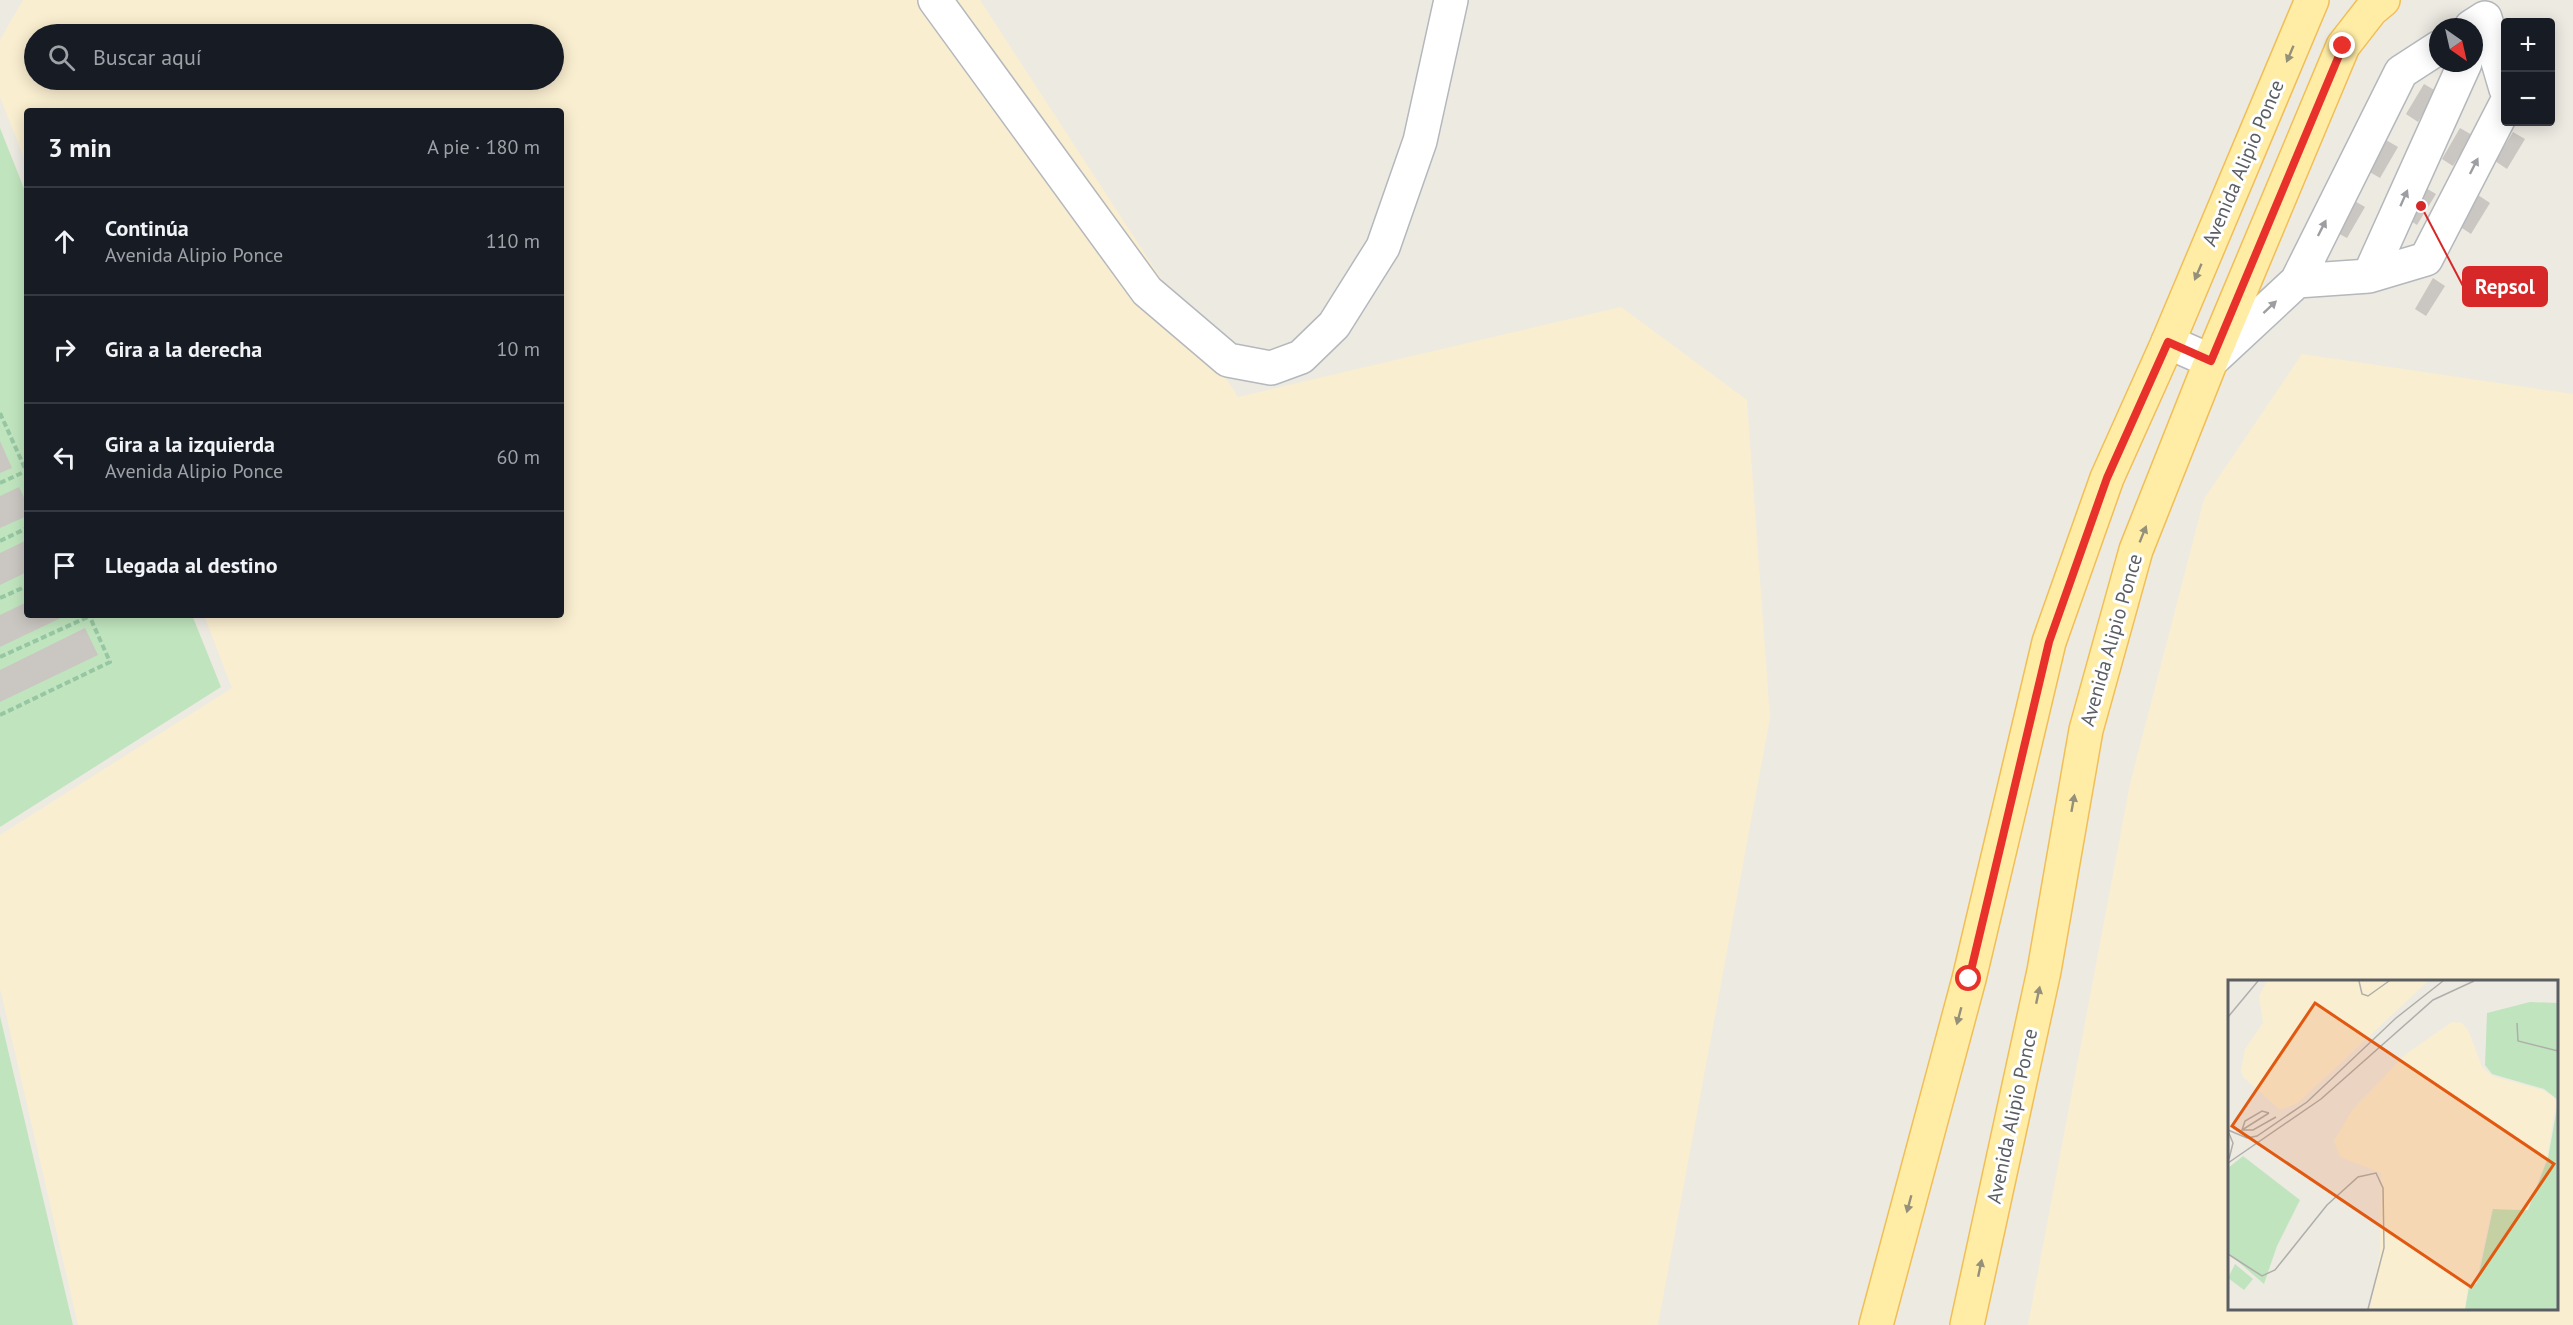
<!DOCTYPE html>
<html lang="es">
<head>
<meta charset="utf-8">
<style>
  :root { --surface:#171b24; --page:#242831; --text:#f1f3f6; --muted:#9ea1a6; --line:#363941 }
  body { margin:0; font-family:"PT Sans",sans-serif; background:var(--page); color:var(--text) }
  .controls { position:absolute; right:18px; top:18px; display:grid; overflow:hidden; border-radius:6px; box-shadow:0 3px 15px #0003 }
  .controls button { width:54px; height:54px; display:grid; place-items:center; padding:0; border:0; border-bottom:2px solid var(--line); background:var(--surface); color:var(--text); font:30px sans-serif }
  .compass { position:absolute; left:2429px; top:18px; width:54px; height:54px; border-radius:50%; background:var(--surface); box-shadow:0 3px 15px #0003; rotate:146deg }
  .stop { position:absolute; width:18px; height:18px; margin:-14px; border:4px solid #e9312c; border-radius:50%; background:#fff }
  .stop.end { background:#e9312c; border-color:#fff; box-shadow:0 2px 6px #0008 }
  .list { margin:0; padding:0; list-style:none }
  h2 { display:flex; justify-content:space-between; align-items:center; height:78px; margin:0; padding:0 24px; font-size:26px }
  h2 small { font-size:20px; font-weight:400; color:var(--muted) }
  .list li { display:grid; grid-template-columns:39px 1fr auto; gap:18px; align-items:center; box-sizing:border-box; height:108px; padding:0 24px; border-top:2px solid var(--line) }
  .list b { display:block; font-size:22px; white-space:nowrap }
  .list p { margin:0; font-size:20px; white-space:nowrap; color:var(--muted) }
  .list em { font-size:20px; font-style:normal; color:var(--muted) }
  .icon { flex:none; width:33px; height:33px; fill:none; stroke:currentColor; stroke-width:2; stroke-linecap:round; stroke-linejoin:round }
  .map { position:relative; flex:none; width:2573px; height:1325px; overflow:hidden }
  .search { position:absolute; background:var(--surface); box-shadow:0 3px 15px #0003; left:24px; top:24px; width:540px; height:66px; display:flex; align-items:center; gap:15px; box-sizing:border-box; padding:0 21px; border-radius:33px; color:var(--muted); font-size:22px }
  .panel { position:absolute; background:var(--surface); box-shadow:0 3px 15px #0003; left:24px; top:108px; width:540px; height:510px; border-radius:6px }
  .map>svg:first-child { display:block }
  .green { fill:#c0e5be }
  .sand { fill:#faeed0; fill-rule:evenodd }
  .building { fill:#cac6c1 }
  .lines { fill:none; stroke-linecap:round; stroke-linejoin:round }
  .minor-casing { stroke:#b4b8bc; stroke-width:36 }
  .major-casing { stroke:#f1be56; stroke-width:36 }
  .path { stroke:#97c6a2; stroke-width:4; stroke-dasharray:6 3; stroke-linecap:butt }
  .minor { stroke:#fff; stroke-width:33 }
  .major { stroke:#ffeca5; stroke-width:33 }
  .oneway { fill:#94907a }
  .oneway2 { fill:#9c9ea1 }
  .route { stroke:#e9312c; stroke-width:8 }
  .labels { text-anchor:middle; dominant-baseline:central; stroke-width:6; stroke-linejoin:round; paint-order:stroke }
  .street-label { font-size:20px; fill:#5a5e63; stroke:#fff }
  .inset-road { fill:none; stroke:#aeaeab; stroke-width:1.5 }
  .view { fill:#e15910; fill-opacity:0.15; stroke:#e15910; stroke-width:3 }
  .inset-edge { fill:none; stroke:#5a5e63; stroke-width:3 }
  .leader { fill:none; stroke:#d62828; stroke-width:2 }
  .callout-dot { fill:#d62828; stroke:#fff; stroke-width:2 }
  .callout { fill:#d62828; stroke:#d62828; stroke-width:2 }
  .callout-label { font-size:21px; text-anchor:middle; font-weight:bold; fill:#fff }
</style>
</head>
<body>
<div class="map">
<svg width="2573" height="1325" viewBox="0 0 2573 1325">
  <rect width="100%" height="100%" fill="#edeae2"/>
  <path class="green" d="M0,128L27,196V615H192L221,687L0,827Z
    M0,1016L73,1325H0Z"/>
  <path class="sand" d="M23,0H980L1238,397L1621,307L1747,400L1770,718L1658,1325H78L0,988V835L232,688L204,615H561V111H27V165L0,97V40ZM34,34H554V80H34Z
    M2302,354L2573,394V1325H2028L2130,784L2204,499ZM2230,982H2556V1308H2230Z"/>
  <path class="building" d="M2424,84L2436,91L2418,122L2406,114Z
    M2460,128L2472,135L2453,166L2442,159Z
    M2513,132L2525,139L2507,169L2495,161Z
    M2386,140L2398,147L2380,178L2368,171Z
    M2424,187L2436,194L2417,225L2405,217Z
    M2478,195L2490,203L2471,234L2459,226Z
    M2353,200L2365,207L2347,238L2334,231Z
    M2433,278L2445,286L2426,316L2415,309Z
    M0,441L12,468L0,473Z
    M19,487L27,504V516L0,528V496Z
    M27,540V572L0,585V553Z
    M27,602V615H67L0,647V615Z
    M85,628L98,655L0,702V670Z"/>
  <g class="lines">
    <g class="minor-casing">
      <path id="minor" d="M935,0L1147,291L1228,360L1271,368L1301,357L1334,325L1383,247L1420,141L1451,0
        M2471,27L2485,18L2506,89
        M2369,276L2426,259L2506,104
        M2297,281L2401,72L2438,48
        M2168,342L2211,361L2297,281L2369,276L2465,63"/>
    </g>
    <g class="major-casing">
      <path id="major" d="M1876,1325L1969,979L2049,642L2107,478L2168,342L2312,0
        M1967,1325L2044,971L2086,730L2136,550L2211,361L2343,46L2371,10L2383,0"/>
    </g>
    <path class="path" d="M0,413L27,473
      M0,483L26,471
      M0,541L27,528
      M0,598L27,586
      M0,657L90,616
      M0,715L110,662L89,615"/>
    <use href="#minor" class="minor"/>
    <use href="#major" class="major"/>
  </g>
  <defs><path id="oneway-solid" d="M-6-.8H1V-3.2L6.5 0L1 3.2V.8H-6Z" transform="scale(1.5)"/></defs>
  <g class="oneway">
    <use href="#oneway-solid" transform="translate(2290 54) rotate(113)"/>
    <use href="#oneway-solid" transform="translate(2198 272) rotate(113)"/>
    <use href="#oneway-solid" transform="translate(2143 534) rotate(-68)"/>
    <use href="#oneway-solid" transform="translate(2073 803) rotate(-80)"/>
    <use href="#oneway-solid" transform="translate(2038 995) rotate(-78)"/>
    <use href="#oneway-solid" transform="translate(1959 1016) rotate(105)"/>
    <use href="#oneway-solid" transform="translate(1909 1204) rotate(105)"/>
    <use href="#oneway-solid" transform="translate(1980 1268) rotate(-78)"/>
  </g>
  <g class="oneway2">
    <use href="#oneway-solid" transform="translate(2474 166) rotate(-63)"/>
    <use href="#oneway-solid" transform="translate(2404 198) rotate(-66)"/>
    <use href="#oneway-solid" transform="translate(2322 228) rotate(-63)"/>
    <use href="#oneway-solid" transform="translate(2270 307) rotate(-43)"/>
  </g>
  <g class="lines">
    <path class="route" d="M1969,979L2049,642L2107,478L2168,342L2211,361L2343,46"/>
  </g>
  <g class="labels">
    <g class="street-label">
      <text transform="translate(2243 163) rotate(-67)">Avenida Alipio Ponce</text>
      <text transform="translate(2111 640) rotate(-74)">Avenida Alipio Ponce</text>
      <text transform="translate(2012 1116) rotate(-78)">Avenida Alipio Ponce</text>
    </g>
  </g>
  <g transform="translate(2228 980)">
    <rect width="330" height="330" fill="#edeae2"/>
    <path d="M302,22L330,23V120L316,109L264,94L257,85L259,33ZM330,122V329H237L241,307L249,303L265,229L300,230L320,178ZM15,176L72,220L49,266L36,304L0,273V188ZM7,284L25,299L16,310L0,298Z" fill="#c0e5be"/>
    <path d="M39,1H200L70,123L52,130L15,97L13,90L17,69L35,43L31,16ZM224,42L234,43L241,52L254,87L264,96L314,110L326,117L328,122L319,178L299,230L264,229L248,302L240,306L237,329H142L152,272L153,193L112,177L106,161L124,130L178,74Z" fill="#faeed0"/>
    <path class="inset-road" d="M131,1L134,14L140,16L161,1M0,37L30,1M289,43L290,61L330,71M41,133L34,131L17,141L14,150H25L48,137M0,150L19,158L29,156L79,122L168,38L215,1M14,150L41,133M0,151L5,163L1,179M0,183L93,119L205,20L246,1M0,274L34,296L47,290L99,225L130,197L148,193L155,208L156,268L140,329"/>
    <path class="view" d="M87,23L326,184L243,307L4,146Z"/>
    <rect width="330" height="330" class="inset-edge"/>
  </g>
  <path class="leader" d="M2421 206L2463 286"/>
  <circle class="callout-dot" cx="2421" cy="206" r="6"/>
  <rect class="callout" x="2463" y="267" width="84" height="39" rx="6"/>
  <g class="callout-label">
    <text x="2505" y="294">Repsol</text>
  </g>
</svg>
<div class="controls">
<button>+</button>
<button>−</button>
</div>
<svg class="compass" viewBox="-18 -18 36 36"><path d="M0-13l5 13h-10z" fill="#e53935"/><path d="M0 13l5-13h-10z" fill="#9ea1a6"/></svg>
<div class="stop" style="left:1969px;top:979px"></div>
<div class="stop end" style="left:2343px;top:46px"></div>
<div class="search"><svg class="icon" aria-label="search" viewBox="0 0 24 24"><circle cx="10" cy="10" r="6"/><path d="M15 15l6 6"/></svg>Buscar aquí</div>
<section class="panel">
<h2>3 min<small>A pie · 180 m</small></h2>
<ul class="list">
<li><svg class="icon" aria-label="ahead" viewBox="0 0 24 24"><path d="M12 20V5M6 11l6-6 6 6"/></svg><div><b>Continúa</b><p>Avenida Alipio Ponce</p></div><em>110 m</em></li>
<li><svg class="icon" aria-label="right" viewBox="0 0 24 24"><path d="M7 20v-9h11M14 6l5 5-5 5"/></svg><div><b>Gira a la derecha</b></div><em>10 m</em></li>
<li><svg class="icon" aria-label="left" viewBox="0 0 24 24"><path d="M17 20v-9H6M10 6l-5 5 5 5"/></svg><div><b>Gira a la izquierda</b><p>Avenida Alipio Ponce</p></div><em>60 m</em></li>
<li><svg class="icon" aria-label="arrive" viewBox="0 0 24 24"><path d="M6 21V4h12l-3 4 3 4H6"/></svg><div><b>Llegada al destino</b></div></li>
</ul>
</section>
</div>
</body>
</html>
